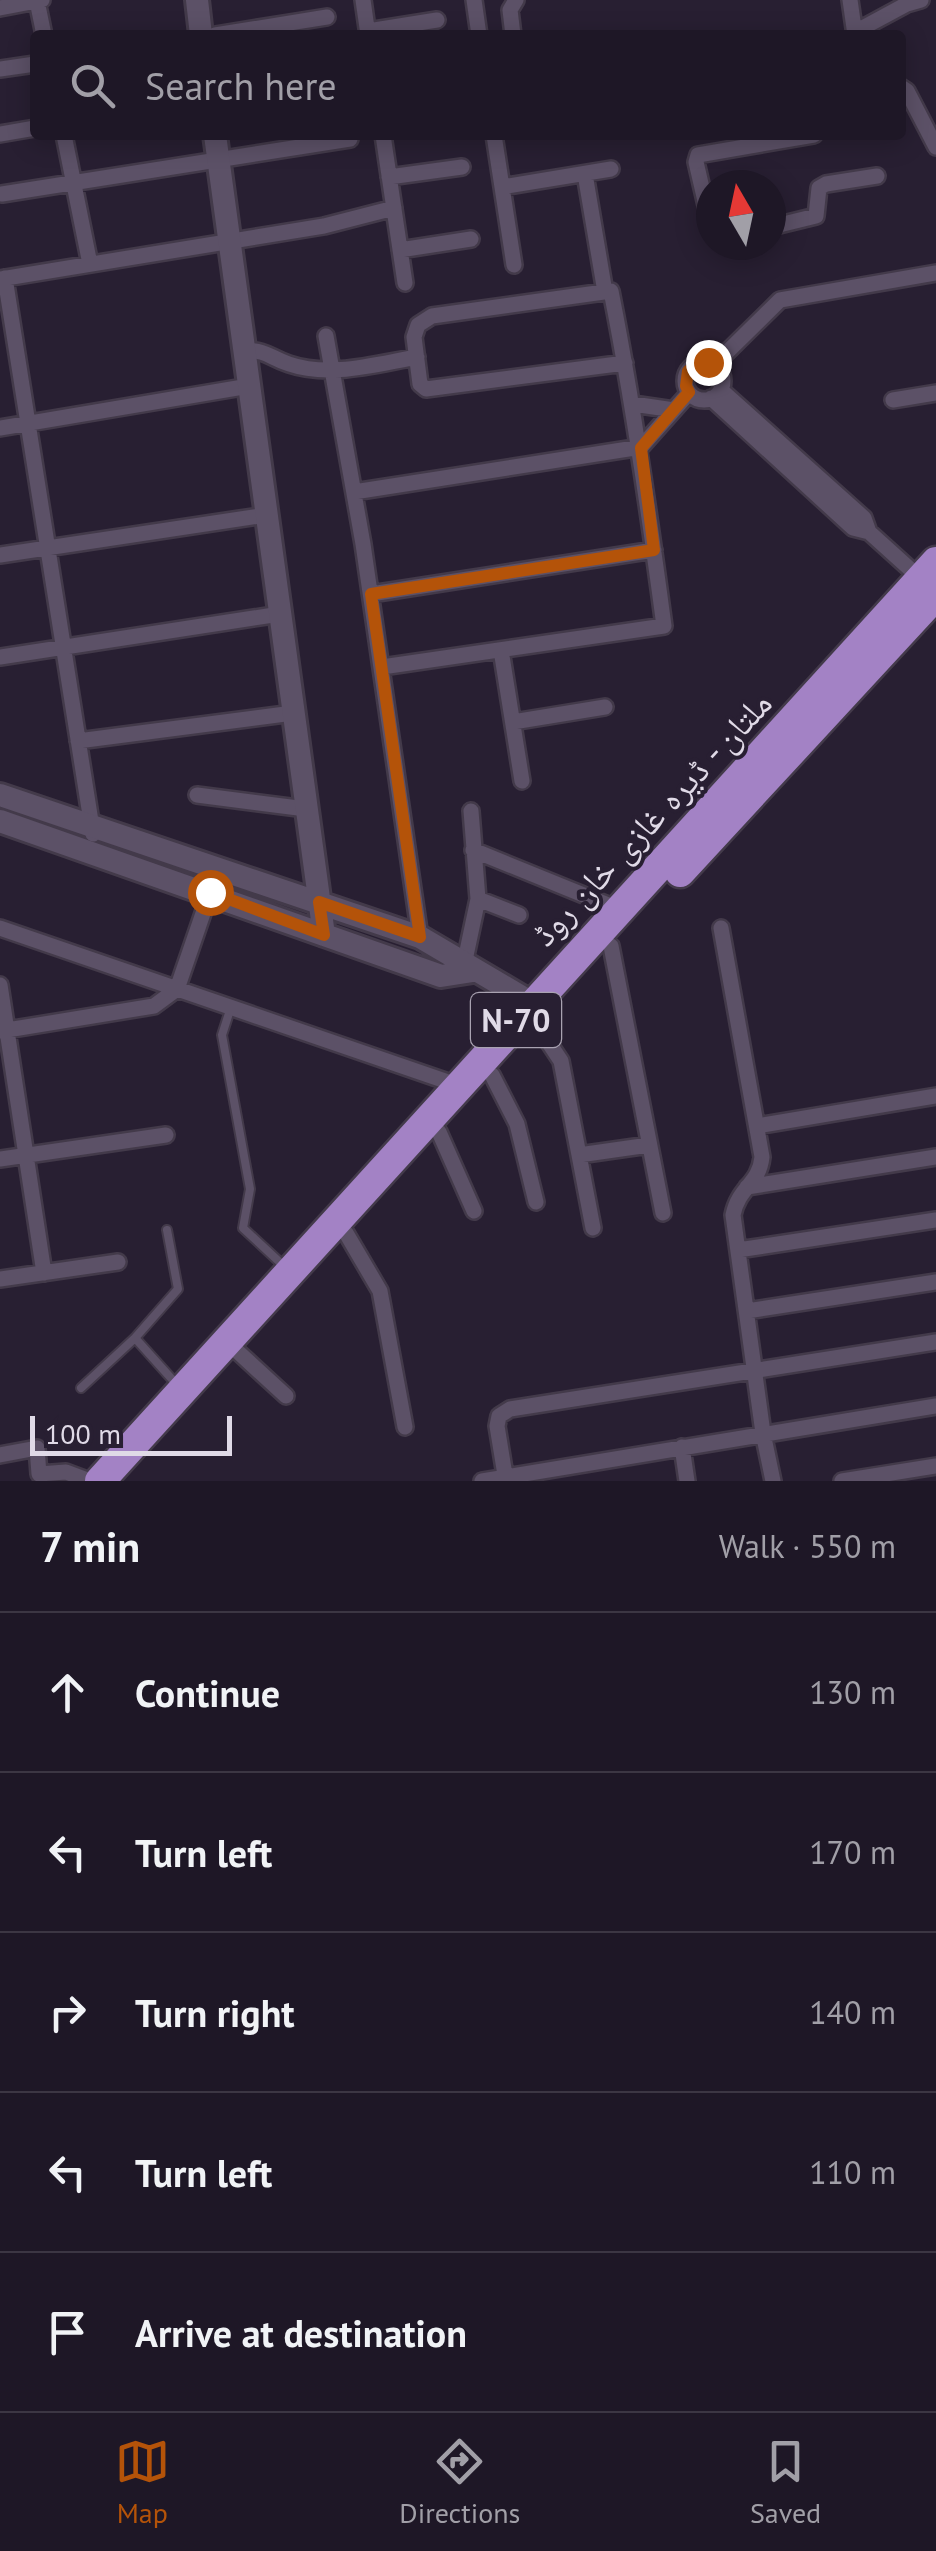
<!DOCTYPE html>
<html lang="en">
<head>
<meta charset="utf-8">
<style>
  :root { --surface:#1e1726; --page:#2b2432; --text:#f1f3f6; --muted:#a19fa7; --line:#3c3643; --accent:#b45309 }
  body { margin:0; font-family:"PT Sans","Noto Naskh Arabic",sans-serif; background:var(--page); color:var(--text) }
  .compass { position:absolute; left:696px; top:170px; width:90px; height:90px; border-radius:50%; background:var(--surface); box-shadow:0 5px 25px #0003; rotate:351deg }
  .scale { position:absolute; left:30px; bottom:25px; width:202px; box-sizing:border-box; padding-left:10px; border:5px solid #e0dae7; border-top:0; font-size:28px; line-height:35px; white-space:nowrap; color:#e0dae7; -webkit-text-stroke:8px #281f32; paint-order:stroke }
  .stop { position:absolute; width:30px; height:30px; margin:-22px; border:8px solid #b45309; border-radius:50%; background:#fff }
  .stop.end { background:#b45309; border-color:#fff; box-shadow:0 2px 10px #0008 }
  .list { margin:0; padding:0; list-style:none }
  h2 { display:flex; justify-content:space-between; align-items:center; height:130px; margin:0; padding:0 40px; font-size:42px }
  h2 small { font-size:32px; font-weight:400; color:var(--muted) }
  .list li { display:grid; grid-template-columns:65px 1fr auto; gap:30px; align-items:center; box-sizing:border-box; height:160px; padding:0 40px; border-top:2px solid var(--line) }
  .list b { display:block; font-size:38px; white-space:nowrap }
  .list em { font-size:32px; font-style:normal; color:var(--muted) }
  .icon { flex:none; width:55px; height:55px; fill:none; stroke:currentColor; stroke-width:2; stroke-linecap:round; stroke-linejoin:round }
  .map { position:relative; flex:none; width:936px; height:1481px; overflow:hidden }
  .search { position:absolute; background:var(--surface); box-shadow:0 5px 25px #0003; left:30px; right:30px; top:30px; height:110px; display:flex; align-items:center; gap:25px; box-sizing:border-box; padding:0 35px; border-radius:10px; color:var(--muted); font-size:38px }
  .sheet { height:930px; background:var(--surface) }
  nav { display:flex; justify-content:space-around; align-items:center; box-sizing:border-box; height:140px; border-top:2px solid var(--line); background:var(--surface); font-size:28px; color:var(--muted) }
  nav a { display:grid; justify-items:center; gap:5px }
  nav .on { color:var(--accent) }
  .map>svg:first-child { display:block }
  .lines { fill:none; stroke-linecap:round; stroke-linejoin:round }
  .lane-casing { stroke:#433a4a; stroke-width:12 }
  .street-casing { stroke:#433a4a; stroke-width:20 }
  .secondary-casing { stroke:#433a4a; stroke-width:28 }
  .highway-casing { stroke:#433a4a; stroke-width:35 }
  .lane { stroke:#5c5167; stroke-width:8 }
  .street { stroke:#5c5167; stroke-width:15 }
  .secondary { stroke:#5c5167; stroke-width:22 }
  .highway { stroke:#a382c5; stroke-width:30 }
  .route { stroke:#b45309; stroke-width:12 }
  .labels { text-anchor:middle; dominant-baseline:central; stroke-width:8; stroke-linejoin:round; paint-order:stroke }
  .shield { fill:#281f32; stroke:#a9a2b1; stroke-width:2.5 }
  .shield-label { font-size:32px; font-weight:bold; fill:#e0dae7 }
  .street-label { font-size:35px; fill:#e0dae7; stroke:#281f32 }
</style>
</head>
<body>
<div class="map">
<svg width="936" height="1481" viewBox="0 0 936 1481">
  <rect width="100%" height="100%" fill="#281f32"/>
  <g class="lines">
    <g class="lane-casing">
      <path id="lane" d="M231,1007L222,1035L250,1189L243,1228L286,1268
        M135,1338L179,1387
        M81,1388L135,1338L178,1289L167,1230"/>
    </g>
    <g class="street-casing">
      <path id="street" d="M363,0L368,35
        M474,0L479,35
        M850,0L855,35
        M37,1L44,35
        M0,8L42,0
        M368,31L437,20
        M855,32L907,4L921,0
        M215,35L327,17
        M513,35L510,10L516,0
        M0,69L35,64
        M901,87L907,91L936,147
        M0,134L35,128
        M64,135L90,264
        M383,135L405,283
        M494,135L514,265
        M585,174L605,292
        M389,177L462,167
        M502,187L611,169
        M2,194L350,139
        M711,227L696,162L698,155L814,135
        M771,227L816,216L819,188L826,184L877,176
        M400,250L471,239
        M5,278L93,834
        M0,279L324,226L394,208
        M326,336L363,544L420,937
        M244,350C269,351 268,357 289,364C330,378 376,364 417,357
        M685 381a19 19 0 1 1 38 0a19 19 0 1 1-38 0Z
        M715,364L780,300L936,273
        M721,390L864,518L869,532
        M711,398L853,528L869,532L921,579
        M893,400L936,393
        M633,404L674,410
        M0,428L249,386
        M354,492L641,447L689,393
        M0,555L266,515
        M371,594L654,550
        M501,650L522,781
        M0,657L280,614
        M382,667L664,626C649,513 633,402 611,291L432,316L418,325L414,337L420,384L426,389L625,363
        M513,722L605,707
        M78,741L293,713
        M197,795L306,809
        M473,850L618,909
        M478,899L519,915
        M0,928L457,1085
        M721,928L762,1157C759,1185 739,1186 733,1215L763,1433L773,1481
        M611,946L663,1213
        M464,965L478,899L471,811
        M0,985L44,1273
        M537,1025L561,1061L593,1228
        M1,1031L154,1006L177,989L210,893
        M492,1075L517,1124L536,1202
        M757,1126L936,1096
        M439,1132L474,1211
        M579,1155L649,1145
        M0,1159L166,1135
        M747,1187L936,1157
        M346,1233L380,1291L405,1427
        M738,1250L936,1220
        M0,1279L118,1262
        M747,1311L936,1282
        M237,1351L286,1396
        M682,1447L687,1481
        M0,1455L37,1448L39,1474L66,1472L90,1481
        M505,1475L497,1426L499,1416L510,1409L936,1342
        M482,1481L936,1406
        M842,1481L936,1466"/>
    </g>
    <g class="secondary-casing">
      <path id="secondary" d="M197,0L201,35
        M215,135L324,935
        M0,795L420,937L532,1003
        M0,821L441,976L473,971"/>
    </g>
    <g class="highway-casing">
      <path id="highway" d="M680,872L936,595
        M100,1481L936,562"/>
    </g>
    <use href="#lane" class="lane"/>
    <use href="#street" class="street"/>
    <use href="#secondary" class="secondary"/>
    <use href="#highway" class="highway"/>
  </g>
  <g class="lines">
    <path class="route" d="M210,892L324,935L319,902L420,937L371,594L654,550L641,448L689,392L686,386L688,371L700,362H708"/>
  </g>
  <g class="labels">
    <rect class="shield" x="471" y="993" width="90" height="54" rx="8"/>
    <g class="shield-label">
      <text x="516" y="1020">N-70</text>
    </g>
    <g class="street-label">
      <text transform="translate(651 818) rotate(-47)">ملتان - ڈیرہ غازی خان روڈ</text>
    </g>
  </g>
</svg>
<svg class="compass" viewBox="-18 -18 36 36"><path d="M0-13l5 13h-10z" fill="#e53935"/><path d="M0 13l5-13h-10z" fill="#a19fa7"/></svg>
<div class="scale">100 m</div>
<div class="stop" style="left:210px;top:892px"></div>
<div class="stop end" style="left:708px;top:362px"></div>
<div class="search"><svg class="icon" aria-label="search" viewBox="0 0 24 24"><circle cx="10" cy="10" r="6"/><path d="M15 15l6 6"/></svg>Search here</div>
</div>
<section class="sheet">
<h2>7 min<small>Walk · 550 m</small></h2>
<ul class="list">
<li><svg class="icon" aria-label="ahead" viewBox="0 0 24 24"><path d="M12 20V5M6 11l6-6 6 6"/></svg><div><b>Continue</b></div><em>130 m</em></li>
<li><svg class="icon" aria-label="left" viewBox="0 0 24 24"><path d="M17 20v-9H6M10 6l-5 5 5 5"/></svg><div><b>Turn left</b></div><em>170 m</em></li>
<li><svg class="icon" aria-label="right" viewBox="0 0 24 24"><path d="M7 20v-9h11M14 6l5 5-5 5"/></svg><div><b>Turn right</b></div><em>140 m</em></li>
<li><svg class="icon" aria-label="left" viewBox="0 0 24 24"><path d="M17 20v-9H6M10 6l-5 5 5 5"/></svg><div><b>Turn left</b></div><em>110 m</em></li>
<li><svg class="icon" aria-label="arrive" viewBox="0 0 24 24"><path d="M6 21V4h12l-3 4 3 4H6"/></svg><div><b>Arrive at destination</b></div></li>
</ul>
</section>
<nav>
<a class="on"><svg class="icon" aria-label="map" viewBox="0 0 24 24"><path d="M3 6l6-2 6 2 6-2v14l-6 2-6-2-6 2zM9 4v14M15 6v14"/></svg>Map</a>
<a><svg class="icon" aria-label="directions" viewBox="0 0 24 24"><path d="M12 3l9 9-9 9-9-9zM9 14v-3h6M13 9l2 2-2 2"/></svg>Directions</a>
<a><svg class="icon" aria-label="saved" viewBox="0 0 24 24"><path d="M7 4h10v16l-5-4-5 4z"/></svg>Saved</a>
</nav>
</body>
</html>
